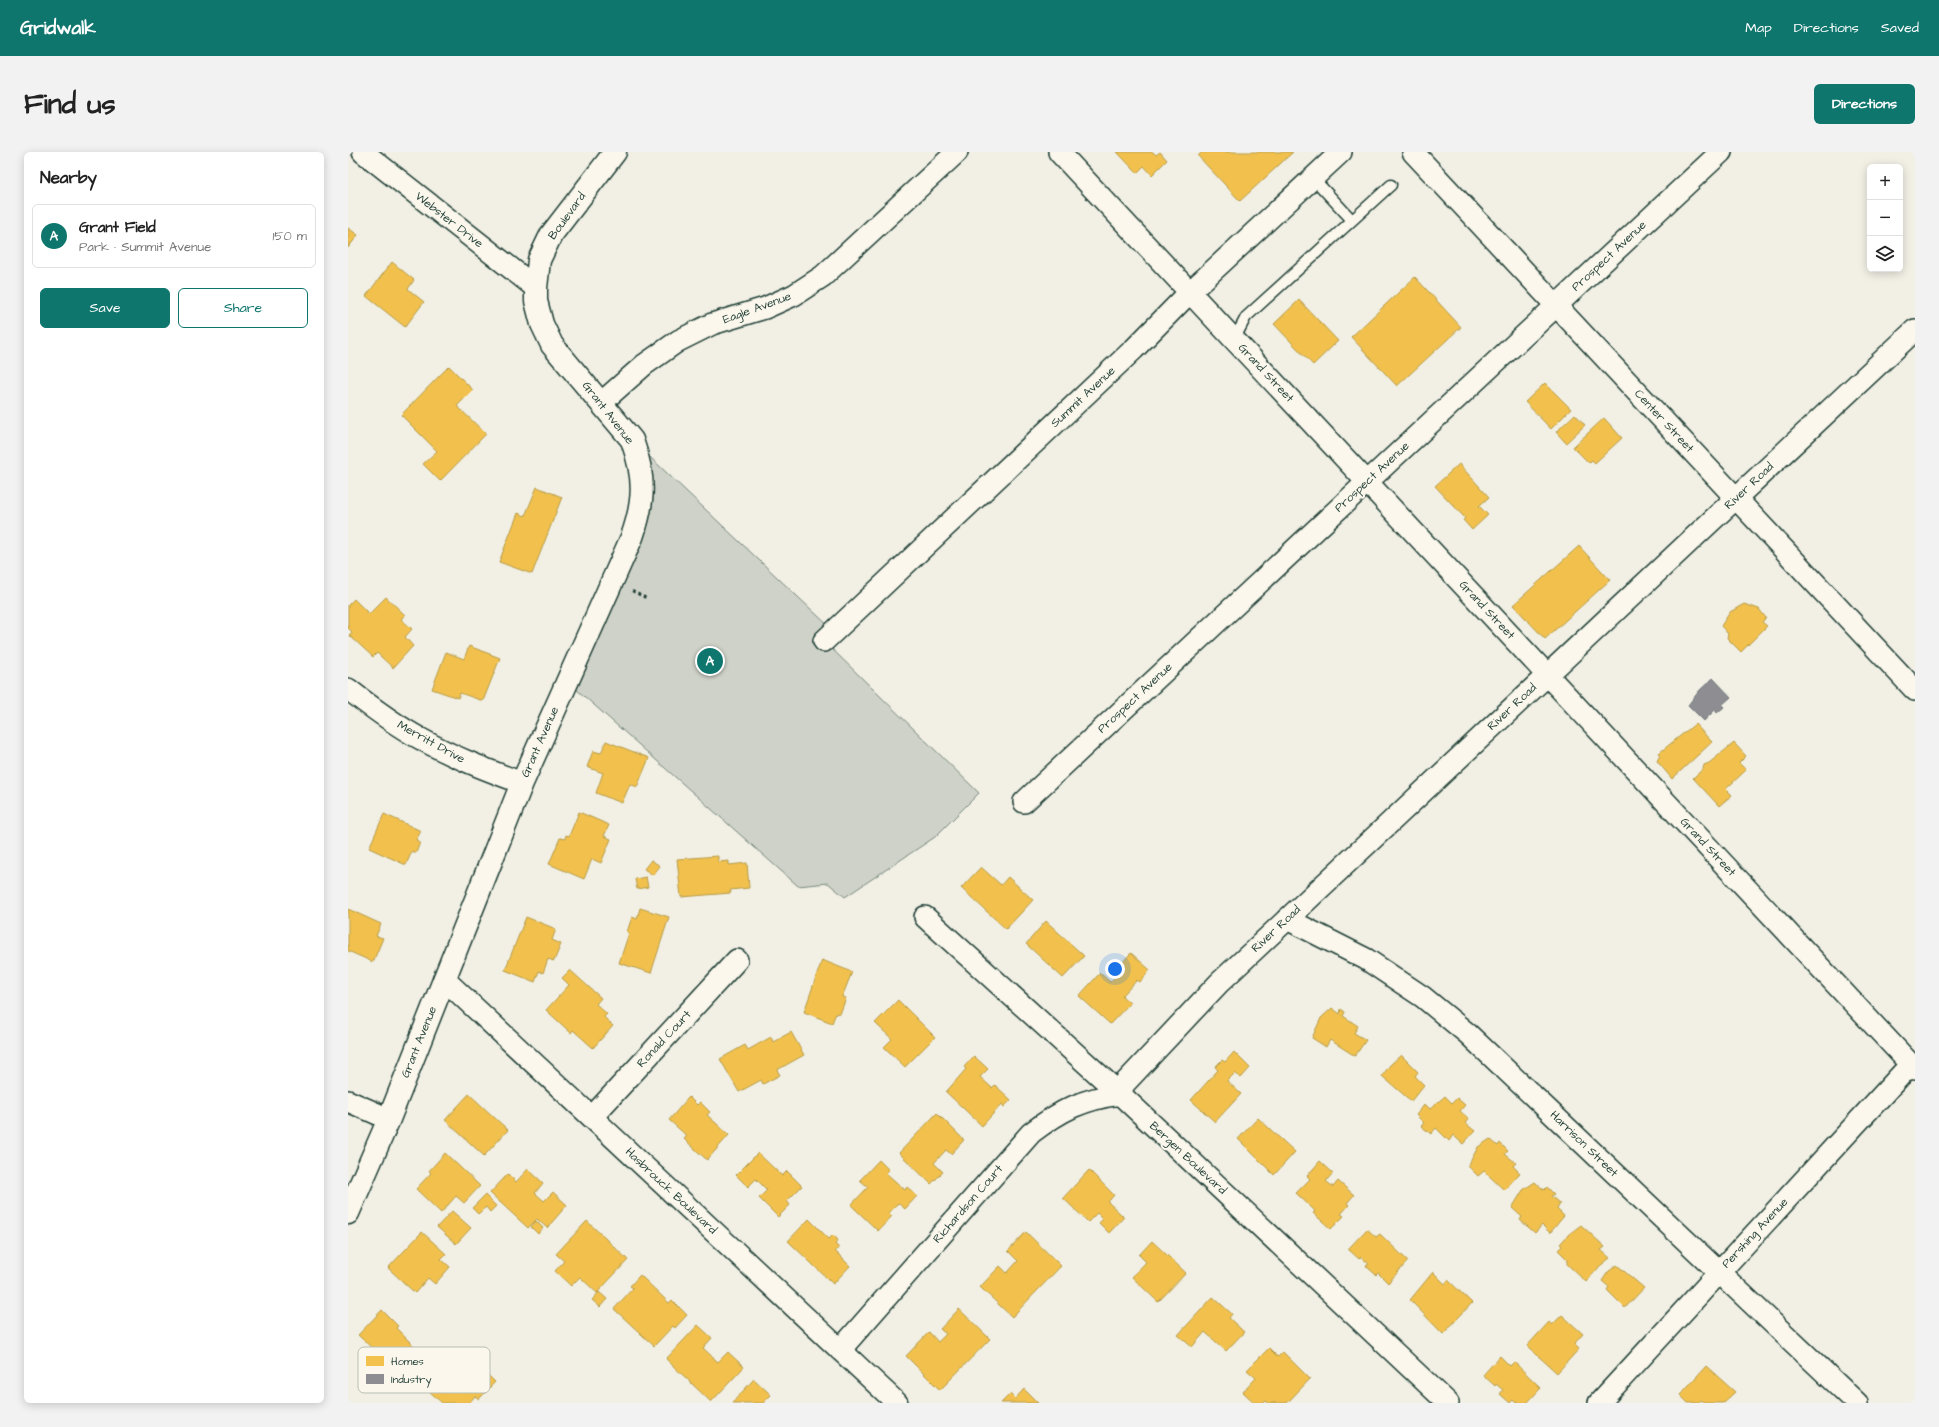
<!DOCTYPE html>
<html lang="en">
<head>
<meta charset="utf-8">
<style>
  :root { --surface:#fff; --page:#f2f2f2; --text:#222; --muted:#767676; --line:#e0e0e0; --accent:#0f766e }
  body { margin:0; font-family:"Architects Daughter",sans-serif; background:var(--page); color:var(--text) }
  .controls { position:absolute; right:12px; top:12px; display:grid; overflow:hidden; border-radius:6px; box-shadow:0 2px 10px #0003 }
  .controls button { width:36px; height:36px; display:grid; place-items:center; padding:0; border:0; border-bottom:1px solid var(--line); background:var(--surface); color:var(--text); font:20px sans-serif }
  .you { position:absolute; left:767px; top:817px; width:14px; height:14px; margin:-10px; border:3px solid #fff; border-radius:50%; background:#1a73e8; box-shadow:0 0 0 6px #1a73e833 }
  .badge { display:grid; place-items:center; width:26px; height:26px; border-radius:50%; background:var(--accent); color:#fff; font-size:13px; font-weight:700 }
  .pin { position:absolute; translate:-50% -50%; border:2px solid #fff; box-shadow:0 1px 4px #0006 }
  .list { margin:0; padding:0; list-style:none }
  h2 { display:flex; justify-content:space-between; align-items:center; height:52px; margin:0; padding:0 16px; font-size:17px }
  h2 small { font-size:13px; font-weight:400; color:var(--muted) }
  .list li { display:grid; grid-template-columns:26px 1fr auto; gap:12px; align-items:center; box-sizing:border-box; height:64px; margin:0 8px 8px; padding:0 8px; border:1px solid var(--line); border-radius:6px }
  .list b { display:block; font-size:15px; white-space:nowrap }
  .list p { margin:0; font-size:13px; white-space:nowrap; color:var(--muted) }
  .list em { font-size:13px; font-style:normal; color:var(--muted) }
  .actions { display:flex; gap:8px; padding:12px 16px }
  .actions a { flex:1; padding:9px 0; border:1px solid var(--accent); border-radius:6px; text-align:center; font-size:14px; color:var(--accent) }
  .actions .main { background:var(--accent); color:#fff }
  .icon { flex:none; width:22px; height:22px; fill:none; stroke:currentColor; stroke-width:2; stroke-linecap:round; stroke-linejoin:round }
  .map { position:relative; flex:none; width:1567px; height:1251px; overflow:hidden; border-radius:6px }
  header { display:flex; align-items:center; gap:24px; box-sizing:border-box; height:56px; padding:0 20px; background:var(--accent); color:#fff }
  header strong { font-size:19px }
  nav { display:flex; gap:22px; margin-inline-start:auto; font-size:14px }
  .intro { display:flex; align-items:center; justify-content:space-between; box-sizing:border-box; height:96px; padding:0 24px }
  h1 { margin:0; font-size:28px }
  .button { padding:10px 18px; border-radius:6px; background:var(--accent); color:#fff; font-size:14px; font-weight:700 }
  main { display:flex; gap:24px; padding:0 24px }
  aside { flex:1; background:var(--surface); border-radius:6px; box-shadow:0 2px 10px #0003 }
  .map>svg:first-child { display:block }
  .green { fill:#cfd2c8; stroke:#77887e }
  .homes { fill:#f2c14e; stroke:#b39946 }
  .industry { fill:#8d8d92; stroke:#6c7576 }
  .lines { fill:none; stroke-linecap:round; stroke-linejoin:round }
  .lane-casing { stroke:#1f3d34; stroke-width:13 }
  .street-casing { stroke:#1f3d34; stroke-width:24 }
  .secondary-casing { stroke:#1f3d34; stroke-width:25 }
  .path { stroke:#1f3d34; stroke-width:2.5; stroke-dasharray:3 3; stroke-linecap:butt }
  .lane { stroke:#fbf7ec; stroke-width:10 }
  .street { stroke:#fbf7ec; stroke-width:21 }
  .secondary { stroke:#fbf7ec; stroke-width:22 }
  .labels { text-anchor:middle; dominant-baseline:central; stroke-width:4; stroke-linejoin:round; paint-order:stroke }
  .street-label { font-size:12px; fill:#1f3d34; stroke:#fbf7ec }
  .key { fill:#fbf7ec; stroke:#b9bfb5; stroke-width:1 }
  .key-label { font-size:11px; fill:#1f3d34 }
</style>
</head>
<body>
<header>
<strong>Gridwalk</strong>
<nav><a>Map</a><a>Directions</a><a>Saved</a></nav>
</header>
<div class="intro"><h1>Find us</h1><a class="button">Directions</a></div>
<main>
<aside>
<h2>Nearby<small></small></h2>
<ul class="list">
<li><span class="badge">A</span><div><b>Grant Field</b><p>Park · Summit Avenue</p></div><em>150 m</em></li>
</ul>
<div class="actions"><a class="main">Save</a><a>Share</a></div>
</aside>
<div class="map">
<svg width="1567" height="1251" viewBox="0 0 1567 1251">
  <rect width="100%" height="100%" fill="#f2f0e5"/>
  <filter id="ink" filterUnits="userSpaceOnUse"><feTurbulence type="fractalNoise" baseFrequency=".025" numOctaves="2"/><feDisplacementMap in="SourceGraphic" scale="8" xChannelSelector="R" yChannelSelector="G"/><feConvolveMatrix kernelMatrix="1 2 1 2 8 2 1 2 1" color-interpolation-filters="sRGB"/></filter>
  <g filter="url(#ink)">
    <path class="green" d="M284,288L486,479L476,489L631,641L587,685L497,745L480,731L450,734L219,529L284,385Z"/>
    <path class="homes" d="M769,0H805L808,3L812,0L819,8L804,23L796,14L789,21Z
      M854,0H945L892,49L850,4Z
      M0,76L10,83L0,96Z
      M44,110L66,128L60,137L76,150L57,175L18,144Z
      M1067,125L1113,175L1049,234L1003,185Z
      M951,148L990,189L965,213L926,172Z
      M101,214L125,238L109,254L138,282L92,329L75,312L89,299L53,263Z
      M1197,231L1223,257L1203,277L1177,250Z
      M1227,262L1237,273L1218,291L1208,280Z
      M1256,266L1274,286L1247,311L1244,308L1241,311L1225,295Z
      M1111,312L1141,345L1131,354L1140,363L1124,378L1115,368L1117,366L1087,334Z
      M189,335L214,345L184,422L151,410L170,361L177,364Z
      M1231,394L1262,428L1197,487L1165,453Z
      M38,445L57,463L53,467L64,477L57,485L65,494L45,516L29,501L25,505L1,483L4,480L0,476V453L6,447L21,462Z
      M1396,452L1411,457L1418,466L1414,470L1419,474L1393,500L1379,486L1380,482L1373,474L1382,460Z
      M121,494L152,506L135,549L112,541L110,546L84,537L98,500L116,507Z
      M1347,572L1364,590L1324,627L1309,609L1312,603L1311,601Z
      M258,589L301,606L289,635L282,632L274,651L248,641L255,621L239,615L245,599L253,601Z
      M1386,591L1398,604L1391,611L1398,618L1378,637L1384,643L1371,654L1345,626L1355,617L1356,613L1361,611Z
      M231,660L261,673L256,684L263,687L253,711L244,707L236,727L201,712L212,686L217,687L218,683L221,684Z
      M36,662L73,679L68,688L72,690L68,701L64,699L58,713L21,696Z
      M370,704V710L381,709V713L399,711L401,736L382,738L383,741L333,745L329,707Z
      M303,708L312,714L305,723L296,717Z
      M633,715L653,733L660,725L685,748L658,777L613,736Z
      M298,725L300,735L289,737L287,727Z
      M292,756L321,765L303,821L271,811L281,781L279,780L284,765L289,767Z
      M0,757L33,772L28,784L35,786L25,810L0,799Z
      M178,765L208,777L204,788L213,792L206,809L200,807L195,821L191,819L187,830L157,818Z
      M698,769L736,804L715,826L678,792Z
      M783,801L802,818L792,830L789,828L774,844L782,851L762,872L731,844L752,821L762,830L775,816L772,813Z
      M474,808L504,820L494,845L498,846L492,862L488,861L484,871L456,860Z
      M222,818L253,846L248,852L259,862L256,865L265,874L245,896L225,878L223,881L198,858L221,833L214,826Z
      M550,848L587,885L557,915L536,895L544,887L527,871Z
      M984,856L992,862L993,857L997,860L995,864L1010,874L1006,881L1018,888L1007,904L982,888L978,895L964,886L973,866Z
      M443,880L456,903L429,918L432,923L415,932L413,928L391,940L372,907L397,893L400,898L423,885L425,890Z
      M886,900L902,916L893,926L887,921L879,929L893,942L867,970L843,948L870,918L867,915L874,908L877,910Z
      M1053,903L1070,920L1067,924L1076,933L1063,949L1034,924L1042,913Z
      M626,904L640,917L632,925L644,936L647,933L663,948L656,955L654,952L634,974L598,940L618,917L616,915Z
      M121,942L160,978L136,1004L97,968Z
      M1097,944L1104,951L1109,946L1117,953L1112,959L1121,967L1117,971L1127,979L1115,992L1105,983L1101,989L1088,976L1083,982L1073,974L1076,971L1068,963L1077,952L1082,957Z
      M341,945L349,953L352,950L362,960L359,963L381,983L359,1008L336,987L339,984L321,968Z
      M589,961L616,988L603,1002L598,998L586,1011L595,1020L583,1032L551,1001Z
      M910,966L947,1000L926,1023L890,987Z
      M1142,987L1150,994L1152,991L1160,999L1157,1002L1168,1011L1165,1014L1172,1021L1156,1038L1136,1019L1130,1024L1120,1014L1130,995Z
      M97,1001L132,1034L116,1051L108,1044L93,1061L68,1037L83,1021L81,1019Z
      M410,1001L434,1024L439,1019L454,1034L439,1049L442,1053L430,1065L411,1046L419,1038L408,1027L400,1035L388,1023Z
      M531,1008L541,1018L538,1021L557,1038L559,1035L569,1044L557,1057L550,1051L541,1061L544,1064L530,1079L503,1053L520,1035L512,1028Z
      M972,1009L985,1021L978,1029L985,1035L990,1029L1006,1043L999,1051L1001,1053L993,1062L996,1064L983,1077L965,1061L967,1059L948,1041L962,1027L959,1024Z
      M180,1017L195,1031L187,1041L196,1049L205,1040L219,1053L199,1076L189,1067L180,1076L142,1041L160,1022L168,1030Z
      M741,1018L766,1043L760,1050L776,1065L761,1081L751,1071L755,1067L749,1061L740,1070L715,1046Z
      M1187,1030L1196,1038L1199,1035L1206,1042L1203,1044L1212,1052L1209,1057L1216,1064L1202,1081L1194,1073L1187,1081L1172,1068L1174,1065L1164,1056L1175,1038Z
      M137,1043L148,1054L142,1060L138,1055L130,1062L124,1056Z
      M104,1059L123,1076L108,1092L89,1075Z
      M461,1067L481,1087L485,1083L490,1088L487,1092L491,1096L487,1099L502,1114L485,1132L440,1089Z
      M188,1069L195,1076L190,1082L183,1075Z
      M239,1069L280,1108L249,1141L232,1125L223,1134L207,1119L216,1109L208,1102Z
      M1233,1073L1257,1095L1253,1098L1262,1106L1252,1114L1238,1130L1219,1112L1220,1108L1210,1098L1214,1094L1212,1092L1221,1082Z
      M1019,1077L1028,1085L1032,1082L1060,1109L1040,1131L1030,1121L1028,1123L1018,1114L1021,1112L1013,1105L1011,1107L1000,1097Z
      M74,1080L98,1102L93,1107L102,1115L87,1132L80,1126L67,1141L40,1116Z
      M678,1080L713,1114L664,1165L632,1135L652,1114L659,1121L670,1109L660,1099Z
      M804,1089L838,1121L810,1150L784,1125L798,1110L791,1103Z
      M1269,1113L1296,1136L1277,1156L1259,1138L1261,1135L1254,1129L1260,1120Z
      M1085,1120L1097,1132L1100,1128L1124,1151L1095,1182L1062,1148Z
      M292,1123L321,1151L324,1148L339,1163L327,1176L325,1174L306,1194L266,1157L285,1136L282,1134Z
      M251,1140L259,1147L252,1155L244,1148Z
      M865,1145L884,1162L881,1166L896,1180L878,1199L857,1180L844,1195L830,1183Z
      M611,1157L642,1187L592,1238L558,1204L581,1180L590,1190L598,1182L592,1177Z
      M34,1158L50,1174L48,1176L72,1200L48,1226L23,1202L26,1198L10,1183Z
      M1214,1163L1235,1182L1226,1192L1231,1197L1209,1221L1179,1194L1201,1170L1204,1173Z
      M350,1173L364,1186L355,1196L370,1210L380,1200L396,1215L363,1250L318,1207Z
      M921,1196L930,1205L935,1200L962,1227L939,1251H920L918,1249L915,1251H907L895,1240L908,1226L899,1218Z
      M117,1201L147,1230L131,1247L127,1244L121,1251H94L80,1238L86,1233L78,1225L94,1208L103,1216Z
      M1152,1204L1162,1214L1166,1210L1193,1236L1179,1251H1168L1165,1248L1162,1251L1152,1242L1155,1238L1148,1232L1147,1234L1135,1223Z
      M1358,1214L1387,1240L1375,1251H1357L1353,1248L1350,1251H1340L1332,1243Z
      M406,1227L423,1243L415,1251H384Z
      M676,1237L690,1251H653L662,1242L667,1247Z"/>
    <path class="industry" d="M1365,526L1383,545L1374,553L1376,555L1369,561L1367,558L1356,569L1340,553L1352,538Z"/>
    <g class="lines">
      <g class="lane-casing">
        <path id="lane" d="M965,26L1004,68
          M886,188L898,165L1043,33"/>
      </g>
      <g class="street-casing">
        <path id="street" d="M15,0L188,136
          M711,0L1567,917
          M1065,0L1567,538
          M253,251L296,213L330,189L364,172L417,156L446,143L475,124L609,0
          M476,489L786,197L842,140L993,0
          M0,537C23,555 47,573 73,587C105,605 139,618 174,631
          M676,650L1373,0
          M577,765L772,942L1100,1251
          M939,767L1018,807L1075,845L1120,882L1509,1251
          M96,827L549,1251
          M0,949L41,967
          M244,965L389,808
          M492,1198L683,981C713,958 735,947 772,942L776,932L871,831L1567,178
          M1251,1251L1563,912"/>
      </g>
      <g class="secondary-casing">
        <path id="secondary" d="M0,1061L41,967L174,631L284,385C297,348 297,325 284,288L204,193L194,172L188,149V136L191,108L203,83L267,0"/>
      </g>
      <path class="path" d="M284,439L300,447"/>
      <use href="#lane" class="lane"/>
      <use href="#street" class="street"/>
      <use href="#secondary" class="secondary"/>
    </g>
  </g>
  <g class="labels">
    <g class="street-label">
      <text transform="translate(219 64) rotate(-54)">Boulevard</text>
      <text transform="translate(101 68) rotate(38)">Webster Drive</text>
      <text transform="translate(1261 104) rotate(-43)">Prospect Avenue</text>
      <text transform="translate(409 156) rotate(-20)">Eagle Avenue</text>
      <text transform="translate(918 221) rotate(47)">Grand Street</text>
      <text transform="translate(735 245) rotate(-43)">Summit Avenue</text>
      <text transform="translate(260 261) rotate(52)">Grant Avenue</text>
      <text transform="translate(1316 269) rotate(47)">Center Street</text>
      <text transform="translate(1024 325) rotate(-43)">Prospect Avenue</text>
      <text transform="translate(1401 334) rotate(-43)">River Road</text>
      <text transform="translate(1139 458) rotate(47)">Grand Street</text>
      <text transform="translate(787 546) rotate(-43)">Prospect Avenue</text>
      <text transform="translate(1164 555) rotate(-43)">River Road</text>
      <text transform="translate(83 590) rotate(29)">Merritt Drive</text>
      <text transform="translate(192 590) rotate(-66)">Grant Avenue</text>
      <text transform="translate(1360 695) rotate(47)">Grand Street</text>
      <text transform="translate(928 777) rotate(-43)">River Road</text>
      <text transform="translate(316 887) rotate(-47)">Ronald Court</text>
      <text transform="translate(71 890) rotate(-68)">Grant Avenue</text>
      <text transform="translate(1236 992) rotate(44)">Harrison Street</text>
      <text transform="translate(840 1006) rotate(43)">Bergen Boulevard</text>
      <text transform="translate(323 1039) rotate(43)">Hasbrouck Boulevard</text>
      <text transform="translate(620 1052) rotate(-49)">Richardson Court</text>
      <text transform="translate(1407 1081) rotate(-47)">Pershing Avenue</text>
    </g>
  </g>
  <rect x="10" y="1195" width="132" height="46" rx="6" class="key"/>
  <rect x="18" y="1204" width="18" height="10" fill="#f2c14e"/>
  <rect x="18" y="1222" width="18" height="10" fill="#8d8d92"/>
  <g class="key-label">
    <text x="43" y="1213">Homes</text>
    <text x="43" y="1231">Industry</text>
  </g>
</svg>
<div class="controls">
<button>+</button>
<button>−</button>
<button><svg class="icon" aria-label="layers" viewBox="0 0 24 24"><path d="M12 4l9 5-9 5-9-5zM3 14l9 5 9-5"/></svg></button>
</div>
<div class="you"></div>
<div class="pin badge" style="left:362px;top:509px">A</div>
</div>
</main>
</body>
</html>
